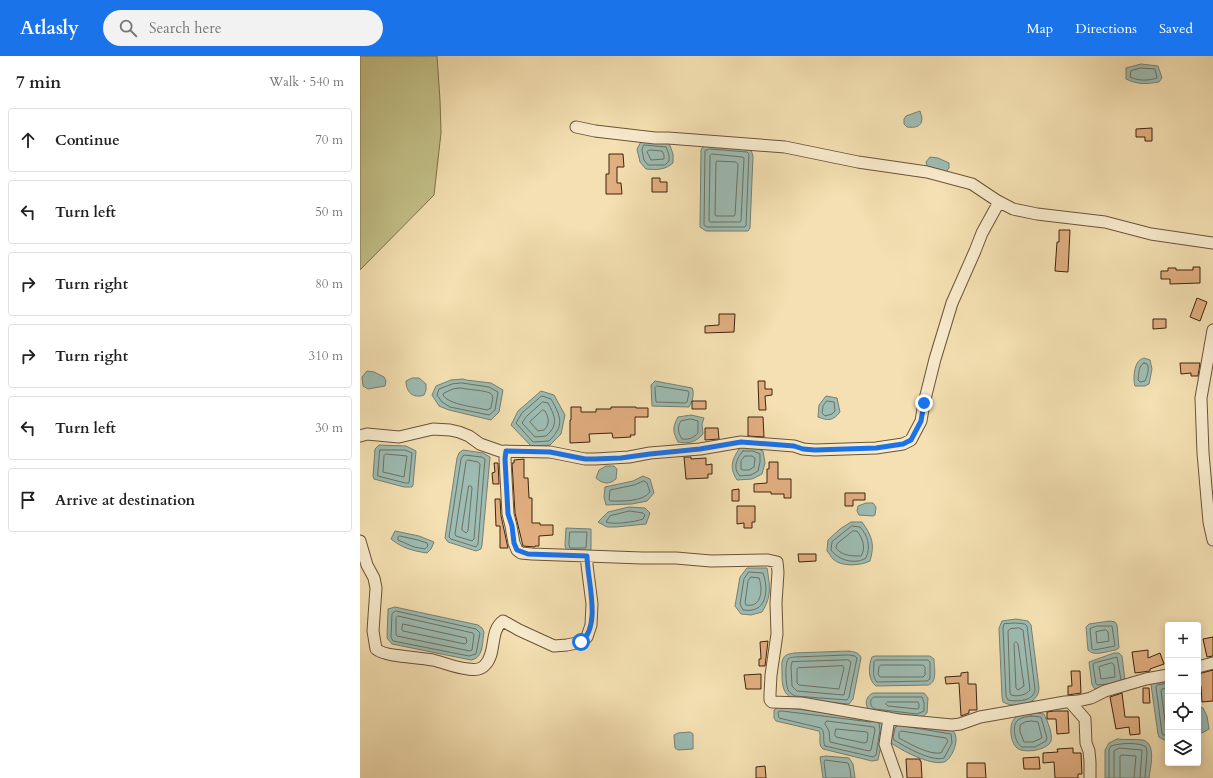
<!DOCTYPE html>
<html lang="en">
<head>
<meta charset="utf-8">
<style>
  :root { --surface:#fff; --page:#f2f2f2; --text:#222; --muted:#767676; --line:#e0e0e0; --accent:#1a73e8 }
  body { margin:0; font-family:Cardo,serif; background:var(--page); color:var(--text) }
  .controls { position:absolute; right:12px; bottom:12px; display:grid; overflow:hidden; border-radius:4px; box-shadow:0 2px 10px #0003 }
  .controls button { width:36px; height:36px; display:grid; place-items:center; padding:0; border:0; border-bottom:1px solid var(--line); background:var(--surface); color:var(--text); font:20px sans-serif }
  .stop { position:absolute; width:12px; height:12px; margin:-9px; border:3px solid #1a73e8; border-radius:50%; background:#fff }
  .stop.end { background:#1a73e8; border-color:#fff; box-shadow:0 1px 4px #0008 }
  .list { margin:0; padding:0; list-style:none }
  h2 { display:flex; justify-content:space-between; align-items:center; height:52px; margin:0; padding:0 16px; font-size:17px }
  h2 small { font-size:13px; font-weight:400; color:var(--muted) }
  .list li { display:grid; grid-template-columns:26px 1fr auto; gap:12px; align-items:center; box-sizing:border-box; height:64px; margin:0 8px 8px; padding:0 8px; border:1px solid var(--line); border-radius:4px }
  .list b { display:block; font-size:15px; white-space:nowrap }
  .list em { font-size:13px; font-style:normal; color:var(--muted) }
  .icon { flex:none; width:22px; height:22px; fill:none; stroke:currentColor; stroke-width:2; stroke-linecap:round; stroke-linejoin:round }
  .map { position:relative; flex:none; width:853px; height:722px; overflow:hidden }
  header { display:flex; align-items:center; gap:24px; box-sizing:border-box; height:56px; padding:0 20px; background:var(--accent); color:#fff }
  header strong { font-size:19px }
  nav { display:flex; gap:22px; margin-inline-start:auto; font-size:14px }
  .search { width:280px; height:36px; background:var(--page); display:flex; align-items:center; gap:10px; box-sizing:border-box; padding:0 14px; border-radius:22px; color:var(--muted); font-size:15px }
  main { display:flex }
  aside { flex:1; background:var(--surface) }
  .map>svg:first-child { display:block }
  .green { fill:#c2c087; stroke:#80724b }
  .water { fill:#9dbcb3; stroke:#777f71 }
  .lines { fill:none; stroke-linecap:round; stroke-linejoin:round }
  .shore { stroke:#6e7061; stroke-width:1 }
  .building { fill:#e1ae80; stroke:#3e230f }
  .street-casing { stroke:#6c5238; stroke-width:13 }
  .street { stroke:#f8ebcd; stroke-width:11 }
  .route { stroke:#1a73e8; stroke-width:5 }
</style>
</head>
<body>
<header>
<strong>Atlasly</strong>
<div class="search"><svg class="icon" aria-label="search" viewBox="0 0 24 24"><circle cx="10" cy="10" r="6"/><path d="M15 15l6 6"/></svg>Search here</div>
<nav><a>Map</a><a>Directions</a><a>Saved</a></nav>
</header>
<main>
<aside>
<h2>7 min<small>Walk · 540 m</small></h2>
<ul class="list">
<li><svg class="icon" aria-label="ahead" viewBox="0 0 24 24"><path d="M12 20V5M6 11l6-6 6 6"/></svg><div><b>Continue</b></div><em>70 m</em></li>
<li><svg class="icon" aria-label="left" viewBox="0 0 24 24"><path d="M17 20v-9H6M10 6l-5 5 5 5"/></svg><div><b>Turn left</b></div><em>50 m</em></li>
<li><svg class="icon" aria-label="right" viewBox="0 0 24 24"><path d="M7 20v-9h11M14 6l5 5-5 5"/></svg><div><b>Turn right</b></div><em>80 m</em></li>
<li><svg class="icon" aria-label="right" viewBox="0 0 24 24"><path d="M7 20v-9h11M14 6l5 5-5 5"/></svg><div><b>Turn right</b></div><em>310 m</em></li>
<li><svg class="icon" aria-label="left" viewBox="0 0 24 24"><path d="M17 20v-9H6M10 6l-5 5 5 5"/></svg><div><b>Turn left</b></div><em>30 m</em></li>
<li><svg class="icon" aria-label="arrive" viewBox="0 0 24 24"><path d="M6 21V4h12l-3 4 3 4H6"/></svg><div><b>Arrive at destination</b></div></li>
</ul>
</aside>
<div class="map">
<svg width="853" height="722" viewBox="0 0 853 722">
  <rect width="100%" height="100%" fill="#f4e0b2"/>
  <filter id="stains"><feTurbulence type="fractalNoise" baseFrequency=".005" numOctaves="4"/><feColorMatrix values="0 0 0 0 .2 0 0 0 0 .09 0 0 0 0 .02 0 0 0 .5 -.17"/></filter>
  <radialGradient id="worn" r=".72"><stop offset=".6" stop-color="#630" stop-opacity="0"/><stop offset="1" stop-color="#630" stop-opacity=".3"/></radialGradient>
  <path class="green" d="M0,0H77L80,44L81,77L74,139L0,214Z"/>
  <path class="water" d="M781,8L798,10L802,22L799,26C785,28 779,29 766,23V12Z
    M560,55L562,62C562,71 555,72 547,71L544,68V63L546,60Z
    M282,84L309,87L313,98V107C305,114 297,114 286,113L280,106L277,93Z
    M346,89L391,94L393,100L390,172L388,175H346L340,171L341,94L342,92Z
    M570,101L578,102L589,107V112L586,116L567,110L566,106Z
    M784,302L790,304L792,313L789,328L785,330H775C773,324 774,311 778,306C778,305 783,302 784,302Z
    M7,315L14,316L24,321L26,325L25,330L8,333L3,330L2,321Z
    M52,322H59L66,328V334L64,339C53,343 46,336 46,325Z
    M103,323L106,324L131,327L143,334L139,356L131,364L89,354L79,350L72,339L76,330L91,324Z
    M295,325L332,332C335,337 332,346 329,351L292,350L291,329Z
    M181,335L194,339L205,359L201,378L190,389L171,390L151,369L158,355Z
    M466,340L477,342L480,356C473,365 468,365 458,361L459,349Z
    M331,359L344,362L342,368L343,378C336,386 329,388 318,386C313,376 312,372 318,361Z
    M19,389L46,390L56,395L53,429L52,431H44L14,423L13,420L15,393Z
    M381,390L394,391L403,395L405,407L402,418L392,423L377,424C368,410 373,402 381,390Z
    M103,394L123,397L130,401L122,489L121,493L116,495L88,486L85,482L97,402L99,397Z
    M246,410H254L257,413L256,423C249,429 243,428 236,422L239,414Z
    M283,420L290,423L294,437L287,445L272,448L246,449L244,441L245,431L273,425Z
    M506,447H513L516,451L515,459L513,460L499,459L497,455L498,450Z
    M269,451L285,452L290,457L286,468L256,471H247L238,466L248,456Z
    M491,466H502C512,480 515,488 510,505C500,510 481,511 473,503C471,501 469,497 467,495L468,484L480,473Z
    M206,472L231,473V494L229,496L207,495L205,490Z
    M35,475L59,480L74,486L71,493L67,497C53,495 42,492 31,483Z
    M387,512H407C410,530 412,540 402,556L391,559L381,558L375,550L380,521Z
    M35,551L118,569L122,572L124,576C122,586 124,602 111,604L32,588L27,582L28,555V553Z
    M656,563L668,565L671,569L679,632C679,649 655,653 643,646L642,641L639,572L642,565Z
    M750,565L755,566L757,569L759,592L756,594C747,595 734,601 728,594L726,571L729,568Z
    M489,595C494,596 499,596 501,602L493,643L489,648L434,643C422,638 422,628 422,616C422,612 421,606 423,603C425,598 430,598 434,597Z
    M754,597H759L762,600L765,625L762,629L735,633L732,629L729,606Z
    M515,600H570L574,603C574,612 578,626 568,629L516,630C508,624 508,611 512,601Z
    M808,623V683L804,684L799,681L798,678L791,629L792,627Z
    M513,637H564L568,642L567,657L561,662L509,654C504,648 506,640 513,637Z
    M419,651L519,663L524,666V675L518,704L512,705L463,693C457,688 462,681 459,675L416,665L414,662V654Z
    M841,651L843,652L847,660L849,673L844,676L838,678V652Z
    M671,656L684,658C687,664 693,678 691,685C688,694 664,698 657,692C650,686 648,667 656,661C660,658 666,657 671,656Z
    M532,668L590,673C603,678 592,704 584,706C571,710 540,694 530,686Z
    M330,676L333,678V693L318,694L315,692L314,679L318,677Z
    M757,683C765,684 775,683 783,684C797,688 790,712 789,722H745V694L749,687Z
    M466,700L489,702L493,708L495,722H463L460,701Z"/>
  <g class="lines">
    <path class="shore" d="M781,12L795,13L797,22C788,25 779,25 770,21L771,15Z
      M284,89L306,91L309,99V105L305,109H288L284,104L282,94Z
      M350,93L387,96L389,98L386,170L385,171H347L344,169L345,95Z
      M290,94L302,95L304,99V103L291,104L287,96Z
      M352,98L382,101L384,102L381,165L380,166H350L349,165L350,100Z
      M357,105L376,106L378,108L375,159L374,160H356L355,159L356,107Z
      M784,307L787,308C790,313 787,320 785,325L780,326L778,324C779,318 778,310 784,307Z
      M102,327L129,331L138,336L135,354L129,359L90,351L82,346L77,339L79,333L92,328Z
      M297,330L328,335L329,337L327,346L325,347L296,346L295,332Z
      M101,332C107,334 130,334 132,339C134,341 131,349 131,352L127,354C116,351 89,349 83,339L84,337L93,333Z
      M182,340L191,343C201,361 205,369 189,385L173,386L156,367L162,357Z
      M467,345L474,346L475,355L472,358L465,360L462,357L463,350Z
      M183,346L188,347C195,360 199,369 186,380L175,381L162,367L166,361Z
      M183,354L185,355C189,362 190,368 184,374L178,375L170,366Z
      M331,363L338,365V377C334,382 328,384 322,383C318,377 317,370 321,365Z
      M20,394H45L52,397L49,427H45L18,420Z
      M383,395H393L400,398V406L398,415L391,419L380,420C372,412 377,402 383,395Z
      M26,398L47,400L44,421L23,416L24,400Z
      M104,399L122,401L125,403L118,488L116,491L91,483L89,481L101,403Z
      M385,400H392L395,402L394,411L389,414H383L381,413V405Z
      M108,404L118,406L120,408L114,483L112,485L96,480L95,478L106,406Z
      M284,425L287,427L290,436C282,446 263,445 251,445L249,444L250,434L274,429Z
      M109,430H111L112,432L108,475L106,477L102,474Z
      M270,455L283,457L285,459L283,463C275,466 253,469 246,466L250,460Z
      M492,470L500,471C508,480 511,490 506,502C495,509 478,504 471,494L472,486Z
      M493,475H497C503,482 506,493 501,500C492,500 482,500 476,492L477,488Z
      M210,476H227L226,492H210L209,489Z
      M40,480L58,484L67,487L68,490L65,493L54,491L38,484V481Z
      M389,516L403,517C409,534 407,558 383,554L380,548L384,523Z
      M391,521L399,522C403,533 402,552 386,549L385,547L388,525Z
      M36,555L116,573L120,577L116,598L109,600L33,585L31,581L32,558Z
      M38,560L113,577L114,579L112,594L110,595L37,580L36,578V562Z
      M656,567L665,568L667,570L675,633C675,645 657,646 648,644L646,640L643,572L644,568Z
      M43,568L106,582L107,586L105,588L43,575L42,574Z
      M737,570H752L755,590L734,594L732,593L730,573Z
      M659,572L663,574L670,634C666,639 658,641 651,639L650,637L648,575L650,573Z
      M746,574L748,576L749,585L737,587L736,576Z
      M656,586L658,588L664,630L658,634L656,632L654,588Z
      M489,599L495,600L497,602L489,641L487,644L435,640C432,638 430,637 428,634C426,629 424,606 429,602C429,602 434,601 435,601Z
      M488,604L491,606L484,639L437,635L432,630L431,610L432,606Z
      M516,604H568L570,606V623L567,625L517,626C512,621 514,613 514,606Z
      M752,607L754,609L755,621L741,623L739,611Z
      M521,609H563L565,611V619L563,621H520L518,618L519,611Z
      M483,610L484,612L479,633L439,629L437,627V613L438,612Z
      M808,627L797,629L796,631L802,677L803,679H808
      M747,628L738,629L736,628L733,609L734,607L757,601L761,624
      M808,632L802,633L801,635L806,672L808,674
      M514,641H562L564,646V655L557,658L515,653C511,651 510,648 511,644Z
      M528,646H558L559,648V652L557,653L528,650L526,648Z
      M671,660L681,661L687,682L686,685L675,691H662C655,687 651,670 658,664C662,661 667,661 671,660Z
      M467,665L514,671L515,674L511,694L509,695L470,686L469,675L465,668Z
      M672,665L678,666L682,682L673,686H664L660,676V669L665,666Z
      M511,666L422,655H419L418,657L419,662L461,672C466,678 462,684 465,690L513,701L516,699L520,674L519,667
      M537,670L535,672L533,682L534,684C546,691 571,706 584,702L592,687L591,678L549,671
      M476,673L507,676L508,678L507,686L504,687L476,681L475,679Z
      M541,675L586,682L588,685L581,697C569,699 550,688 539,682V677Z
      M466,722L464,706L465,704L488,707L490,713L491,722
      M749,722V694L751,690C759,687 780,686 786,691L787,697L785,722
      M754,722V695L759,692L782,694L780,722
      M760,722V700L762,699L776,700L774,722"/>
  </g>
  <path class="building" d="M792,72V85H785V81H776V73Z
    M249,98H263L264,111H257V127H261L262,138H246V118H249Z
    M292,122H300V126H307V136H292Z
    M699,174H710L708,216L695,215L697,186H699Z
    M833,211H840V227L810,228V223H801V215H808V212H816V214H833Z
    M837,242L847,246L840,265L830,261Z
    M359,258H375L374,276L345,277V270L359,269Z
    M793,263H806V272L793,273Z
    M820,307H840L838,320H831V317L821,318Z
    M398,325H405V333H412V339L405,340L406,354H399Z
    M332,345H346V353H332Z
    M211,351H221V356H236V353H251V351H276V352H288V361H275V379H270L271,381L253,382L252,377L229,378L230,386L210,387V364H211Z
    M388,361H403L404,381L388,380Z
    M345,372H358L359,383L345,384Z
    M324,401H331V403L346,402V409L352,408V418H348V422L326,423Z
    M164,403V422H168L169,442H172V467H180V469H193V479L179,480V490H175V491L163,490L155,457L152,407H154V404Z
    M409,406H418V423H431V442H424V438H411V436H394V428L407,427V413H409Z
    M134,407H138L139,428H133L132,417L135,416Z
    M379,433V445H372V434Z
    M485,437H505V444H493V450H485Z
    M135,443H140L141,460L148,492H140V470H136Z
    M377,450H395V466H392V472H384V467L377,468Z
    M438,498H456V505L439,506Z
    M853,581V600L847,601L843,583Z
    M408,585L405,610H399V603H401L400,586Z
    M788,594V602L800,597L804,608L790,613V615L775,617L772,596Z
    M853,614V645L842,646L841,630H838V618Z
    M711,615H720L721,637L708,639V630H712Z
    M608,616V628H616L617,654H609V657L601,660L599,627L586,628L585,621L601,620V617Z
    M401,618V633H386L384,619Z
    M783,632H789L790,647H783Z
    M762,637L765,661H779L780,678L770,679L769,671L756,673L750,641Z
    M694,655H708L709,677L697,678L696,663H687V656Z
    M713,692V697H721L722,718H718V722H695L694,706L683,707V697L698,696L697,693Z
    M679,701L680,713H664L663,702Z
    M546,703H560V705H561L562,722H547Z
    M607,707H625L626,722H607Z
    M405,710L406,722H396V711Z"/>
  <g class="lines">
    <g class="street-casing">
      <path id="street" d="M216,71L235,75L295,82H308L425,91L498,106L567,116L612,128L636,144L653,153L677,158L745,166L791,178L853,187
        M853,274L841,342L843,397L849,466L853,484
        M0,380L7,378L39,381L73,373L90,374L99,376L109,380L120,388L140,395L190,396L225,403H235L269,401L290,397L340,393L381,386L434,390L443,393L455,394L516,392L543,388L551,384L561,365L564,347L575,303L592,247L615,195L622,177L639,146
        M146,395L145,403L148,458L151,470L154,487L157,494L161,497L172,498L282,502H316L351,505L408,504L417,506L418,516L416,547L417,578L411,619L410,638V644L412,646L441,647L539,664L592,669L600,668L620,661L705,646L718,645L731,642L745,635L786,623L808,619
        M0,485L7,509L14,522L16,532L13,575L16,593C21,597 27,598 33,599C46,601 60,602 73,604C85,607 96,612 108,613C114,614 121,614 125,609C137,597 129,575 143,565L159,574L194,590L207,589L221,586L227,581L231,569L232,548L227,509V500
        M838,611L853,607
        M710,646L725,663L726,687L729,695L730,706V722
        M529,662L525,688L537,722"/>
    </g>
    <use href="#street" class="street"/>
  </g>
  <g class="lines">
    <path class="route" d="M221,586C242,570 227,523 227,500L168,498L157,494L154,487L152,470L148,458L145,403L146,395L190,396L225,403H235L261,402L290,398L340,393L381,386L434,390L443,393L455,394L516,392L543,388L551,384L561,365L564,347"/>
  </g>
  <rect width="100%" height="100%" filter="url(#stains)"/>
  <rect width="100%" height="100%" fill="url(#worn)"/>
</svg>
<div class="controls">
<button>+</button>
<button>−</button>
<button><svg class="icon" aria-label="locate" viewBox="0 0 24 24"><circle cx="12" cy="12" r="6"/><path d="M12 2v4M12 18v4M2 12h4M18 12h4"/></svg></button>
<button><svg class="icon" aria-label="layers" viewBox="0 0 24 24"><path d="M12 4l9 5-9 5-9-5zM3 14l9 5 9-5"/></svg></button>
</div>
<div class="stop" style="left:221px;top:586px"></div>
<div class="stop end" style="left:564px;top:347px"></div>
</div>
</main>
</body>
</html>
